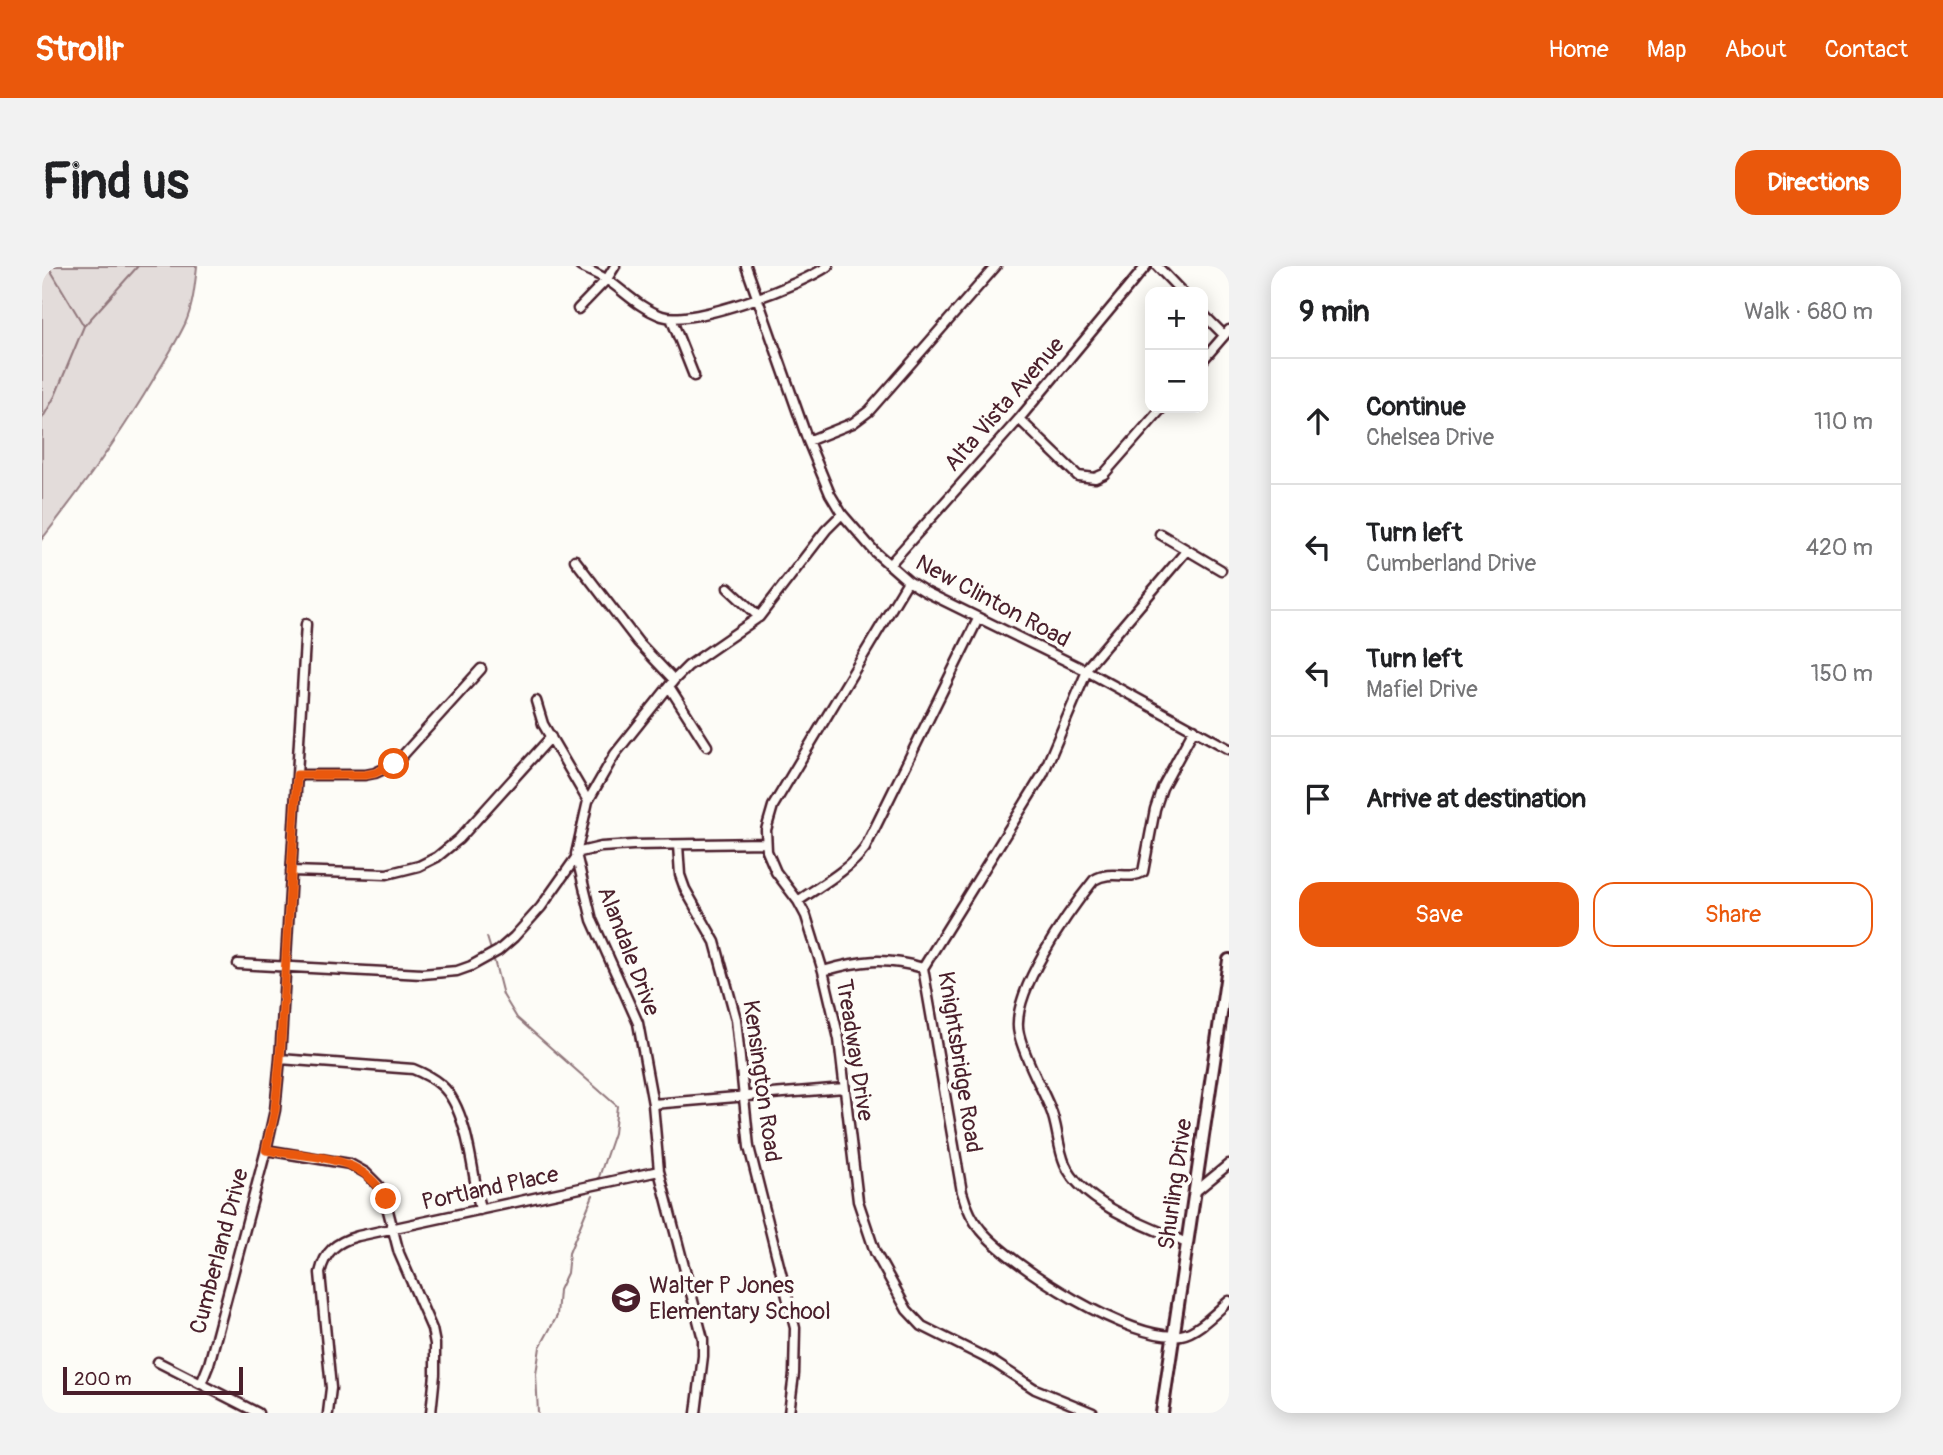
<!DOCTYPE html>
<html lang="en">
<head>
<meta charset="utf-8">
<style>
  :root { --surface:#fff; --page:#f2f2f2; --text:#202124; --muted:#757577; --line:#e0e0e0; --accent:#ea580c }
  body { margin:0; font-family:Pangolin,sans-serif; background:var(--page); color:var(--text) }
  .controls { position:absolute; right:21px; top:21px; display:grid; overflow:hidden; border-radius:14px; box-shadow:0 4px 18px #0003 }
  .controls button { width:63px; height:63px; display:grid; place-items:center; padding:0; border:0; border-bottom:2px solid var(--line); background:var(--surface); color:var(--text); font:35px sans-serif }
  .scale { position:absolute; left:21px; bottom:18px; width:180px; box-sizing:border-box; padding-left:7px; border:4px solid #4a1f2b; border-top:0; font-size:19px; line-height:24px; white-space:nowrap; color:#4a1f2b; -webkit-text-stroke:5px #fdfcf7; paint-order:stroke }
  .stop { position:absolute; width:21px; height:21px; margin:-16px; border:5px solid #ea580c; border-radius:50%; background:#fff }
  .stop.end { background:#ea580c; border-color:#fff; box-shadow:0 2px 7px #0008 }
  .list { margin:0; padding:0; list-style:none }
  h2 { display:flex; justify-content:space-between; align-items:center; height:91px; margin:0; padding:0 28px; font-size:30px }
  h2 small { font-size:23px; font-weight:400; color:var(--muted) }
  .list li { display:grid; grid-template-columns:46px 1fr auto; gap:21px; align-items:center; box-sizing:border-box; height:126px; padding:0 28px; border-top:2px solid var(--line) }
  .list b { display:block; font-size:26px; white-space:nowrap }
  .list p { margin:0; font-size:23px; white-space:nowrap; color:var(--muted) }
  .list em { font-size:23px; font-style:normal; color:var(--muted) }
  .actions { display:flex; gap:14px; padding:21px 28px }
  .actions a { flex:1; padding:16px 0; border:2px solid var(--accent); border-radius:21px; text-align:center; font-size:24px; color:var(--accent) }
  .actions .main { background:var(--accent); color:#fff }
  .icon { flex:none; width:38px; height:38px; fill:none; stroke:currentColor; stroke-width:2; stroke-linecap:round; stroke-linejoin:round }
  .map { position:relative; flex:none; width:1187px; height:1147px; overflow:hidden; border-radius:21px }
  header { display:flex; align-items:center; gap:42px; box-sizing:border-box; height:98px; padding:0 35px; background:var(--accent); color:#fff }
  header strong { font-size:33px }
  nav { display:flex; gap:38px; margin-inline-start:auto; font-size:24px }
  .intro { display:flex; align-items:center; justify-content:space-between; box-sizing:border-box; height:168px; padding:0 42px }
  h1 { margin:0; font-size:49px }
  .button { padding:18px 32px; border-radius:21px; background:var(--accent); color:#fff; font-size:24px; font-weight:700 }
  main { display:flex; gap:42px; padding:0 42px }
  aside { flex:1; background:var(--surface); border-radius:21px; box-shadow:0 4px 18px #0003 }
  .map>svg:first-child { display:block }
  .green { fill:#e3dcda; stroke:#967e82; stroke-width:2 }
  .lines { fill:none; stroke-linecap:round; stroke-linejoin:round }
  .stream { stroke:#91777b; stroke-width:2 }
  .minor-casing { stroke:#4a1f2b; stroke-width:13 }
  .major-casing { stroke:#4a1f2b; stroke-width:16 }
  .minor { stroke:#fdfcf7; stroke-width:8 }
  .major { stroke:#fdfcf7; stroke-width:10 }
  .route { stroke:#ea580c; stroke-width:9 }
  .labels { text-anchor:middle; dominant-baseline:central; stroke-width:7; stroke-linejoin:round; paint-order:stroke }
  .street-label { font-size:23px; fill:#4a1f2b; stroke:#fdfcf7 }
  .poi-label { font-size:23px; fill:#4a1f2b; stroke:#fdfcf7; text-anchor:start }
</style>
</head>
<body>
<header>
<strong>Strollr</strong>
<nav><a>Home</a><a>Map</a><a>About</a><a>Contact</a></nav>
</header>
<div class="intro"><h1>Find us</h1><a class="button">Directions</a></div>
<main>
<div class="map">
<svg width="1187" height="1147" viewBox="0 0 1187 1147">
  <rect width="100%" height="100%" fill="#fdfcf7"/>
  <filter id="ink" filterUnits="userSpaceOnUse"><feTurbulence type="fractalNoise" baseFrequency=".0143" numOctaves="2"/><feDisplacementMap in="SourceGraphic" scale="14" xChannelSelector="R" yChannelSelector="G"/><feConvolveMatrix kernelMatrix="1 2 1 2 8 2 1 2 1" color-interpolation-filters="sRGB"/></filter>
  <g filter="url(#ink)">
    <path class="green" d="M0,0H155C153,19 151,40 143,58C134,77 122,96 111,114C78,170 40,222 0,273Z"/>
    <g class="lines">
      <path class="stream" d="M43,59L96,0
        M0,153L13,130L42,60L6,0
        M445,671L449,684
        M452,694L461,729L475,752L575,840L572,867L556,914
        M496,1147L494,1108L498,1081L515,1050L517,1024L525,1007L527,987L551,929"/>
      <g class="minor-casing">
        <path id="minor" d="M538,0C547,5 558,9 567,15C584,27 599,43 620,50C651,60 759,19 786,0
          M704,0L766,175L788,228L800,248L833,286L866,315L884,326L1043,404L1187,483
          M1115,0L1140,26
          M536,43L565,13L573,0
          M1161,48L1182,69
          M629,52L652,110
          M1161,94L1187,64
          M977,153L1036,210L1053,212L1062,208L1120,142
          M766,175L811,157L827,145L954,0
          M1118,268L1179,304
          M533,294L596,376L632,414
          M847,299L977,153L1104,0
          M866,315L731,540L724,564L725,585L734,606L756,635L764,650L781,705L797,773L816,935L833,986L865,1044L880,1060L950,1095L993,1123L1051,1147
          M686,322L717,351
          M1043,404L1145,284
          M1045,405L1001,508L881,702L920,926C924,940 929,953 939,964C969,1000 1091,1078 1139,1069C1156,1066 1174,1046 1187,1035
          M628,422L665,480
          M494,435L501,458L546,535
          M255,509H323L333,507L353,498L439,403
          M636,579L638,609L643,623L673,676L694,753L707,881L753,1062L752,1108L747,1147
          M249,605L345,608L377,600L395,591L417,573L509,471
          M756,635C779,619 806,605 823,582L936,353
          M196,698L380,708L415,705L429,700L456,685L472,671L499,641L538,586L559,581L591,579L724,577
          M781,705C819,694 842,691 881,702
          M238,793L371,803C381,807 391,812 399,819C426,842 431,910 438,944
          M611,838L802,822
          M224,884L308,898L324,907L336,919L343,933L357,987L390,1063L393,1078V1108L389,1147
          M1153,926L1187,898
          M1145,977C1107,961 1040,938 1023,898C1015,880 1016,859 1008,842C998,818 983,793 977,768C967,729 1027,645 1052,614C1070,603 1086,615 1101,606L1113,543L1120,522L1152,463
          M116,1096L216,1147
          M159,1118L167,1098L224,884L233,844L238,793L264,358
          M286,1147L289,1122L278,1007C283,985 294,976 316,970L617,905
          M654,1147L661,1090V1073L617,905L611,838L596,757L550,654L534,588L546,535L573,488L632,414L646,400L717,351L784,264L800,248"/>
      </g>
      <g class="major-casing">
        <path id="major" d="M1120,1147L1187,694"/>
      </g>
      <use href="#minor" class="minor"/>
      <use href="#major" class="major"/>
    </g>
  </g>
  <g class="lines" filter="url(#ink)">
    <path class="route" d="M344,933C320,887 270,892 224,884L233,844L238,793L255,509H323L333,507L352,498"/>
  </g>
  <defs>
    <g id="school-disc" transform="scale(1.575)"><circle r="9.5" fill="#4a1f2b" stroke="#fdfcf7"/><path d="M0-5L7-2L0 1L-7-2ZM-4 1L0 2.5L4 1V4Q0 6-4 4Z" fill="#fff"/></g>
  </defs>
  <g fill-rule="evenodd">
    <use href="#school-disc" x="584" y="1032"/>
  </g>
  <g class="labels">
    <g class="street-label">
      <text transform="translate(962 138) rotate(-49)">Alta Vista Avenue</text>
      <text transform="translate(951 335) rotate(28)">New Clinton Road</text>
      <text transform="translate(587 685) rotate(69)">Alandale Drive</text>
      <text transform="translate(813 784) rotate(81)">Treadway Drive</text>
      <text transform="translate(918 796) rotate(81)">Knightsbridge Road</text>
      <text transform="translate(720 815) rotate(82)">Kensington Road</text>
      <text transform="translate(1133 918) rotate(-82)">Shurling Drive</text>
      <text transform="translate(448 922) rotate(-12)">Portland Place</text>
      <text transform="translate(177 985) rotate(-75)">Cumberland Drive</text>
    </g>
    <g class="poi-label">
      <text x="607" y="1019">Walter P Jones<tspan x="607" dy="26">Elementary School</tspan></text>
    </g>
  </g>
</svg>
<div class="controls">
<button>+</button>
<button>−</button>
</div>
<div class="scale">200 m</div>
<div class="stop" style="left:352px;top:498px"></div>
<div class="stop end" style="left:344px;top:933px"></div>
</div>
<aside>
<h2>9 min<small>Walk · 680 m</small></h2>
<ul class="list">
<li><svg class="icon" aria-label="ahead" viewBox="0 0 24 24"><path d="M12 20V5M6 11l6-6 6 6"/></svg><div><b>Continue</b><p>Chelsea Drive</p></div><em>110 m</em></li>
<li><svg class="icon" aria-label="left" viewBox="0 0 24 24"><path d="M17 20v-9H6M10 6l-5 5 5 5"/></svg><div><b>Turn left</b><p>Cumberland Drive</p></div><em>420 m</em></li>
<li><svg class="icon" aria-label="left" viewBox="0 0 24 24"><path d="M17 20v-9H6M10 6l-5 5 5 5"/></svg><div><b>Turn left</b><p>Mafiel Drive</p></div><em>150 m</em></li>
<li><svg class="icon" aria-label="arrive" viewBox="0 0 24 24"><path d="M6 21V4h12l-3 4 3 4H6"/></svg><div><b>Arrive at destination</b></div></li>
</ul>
<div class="actions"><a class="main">Save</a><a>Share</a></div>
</aside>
</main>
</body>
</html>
